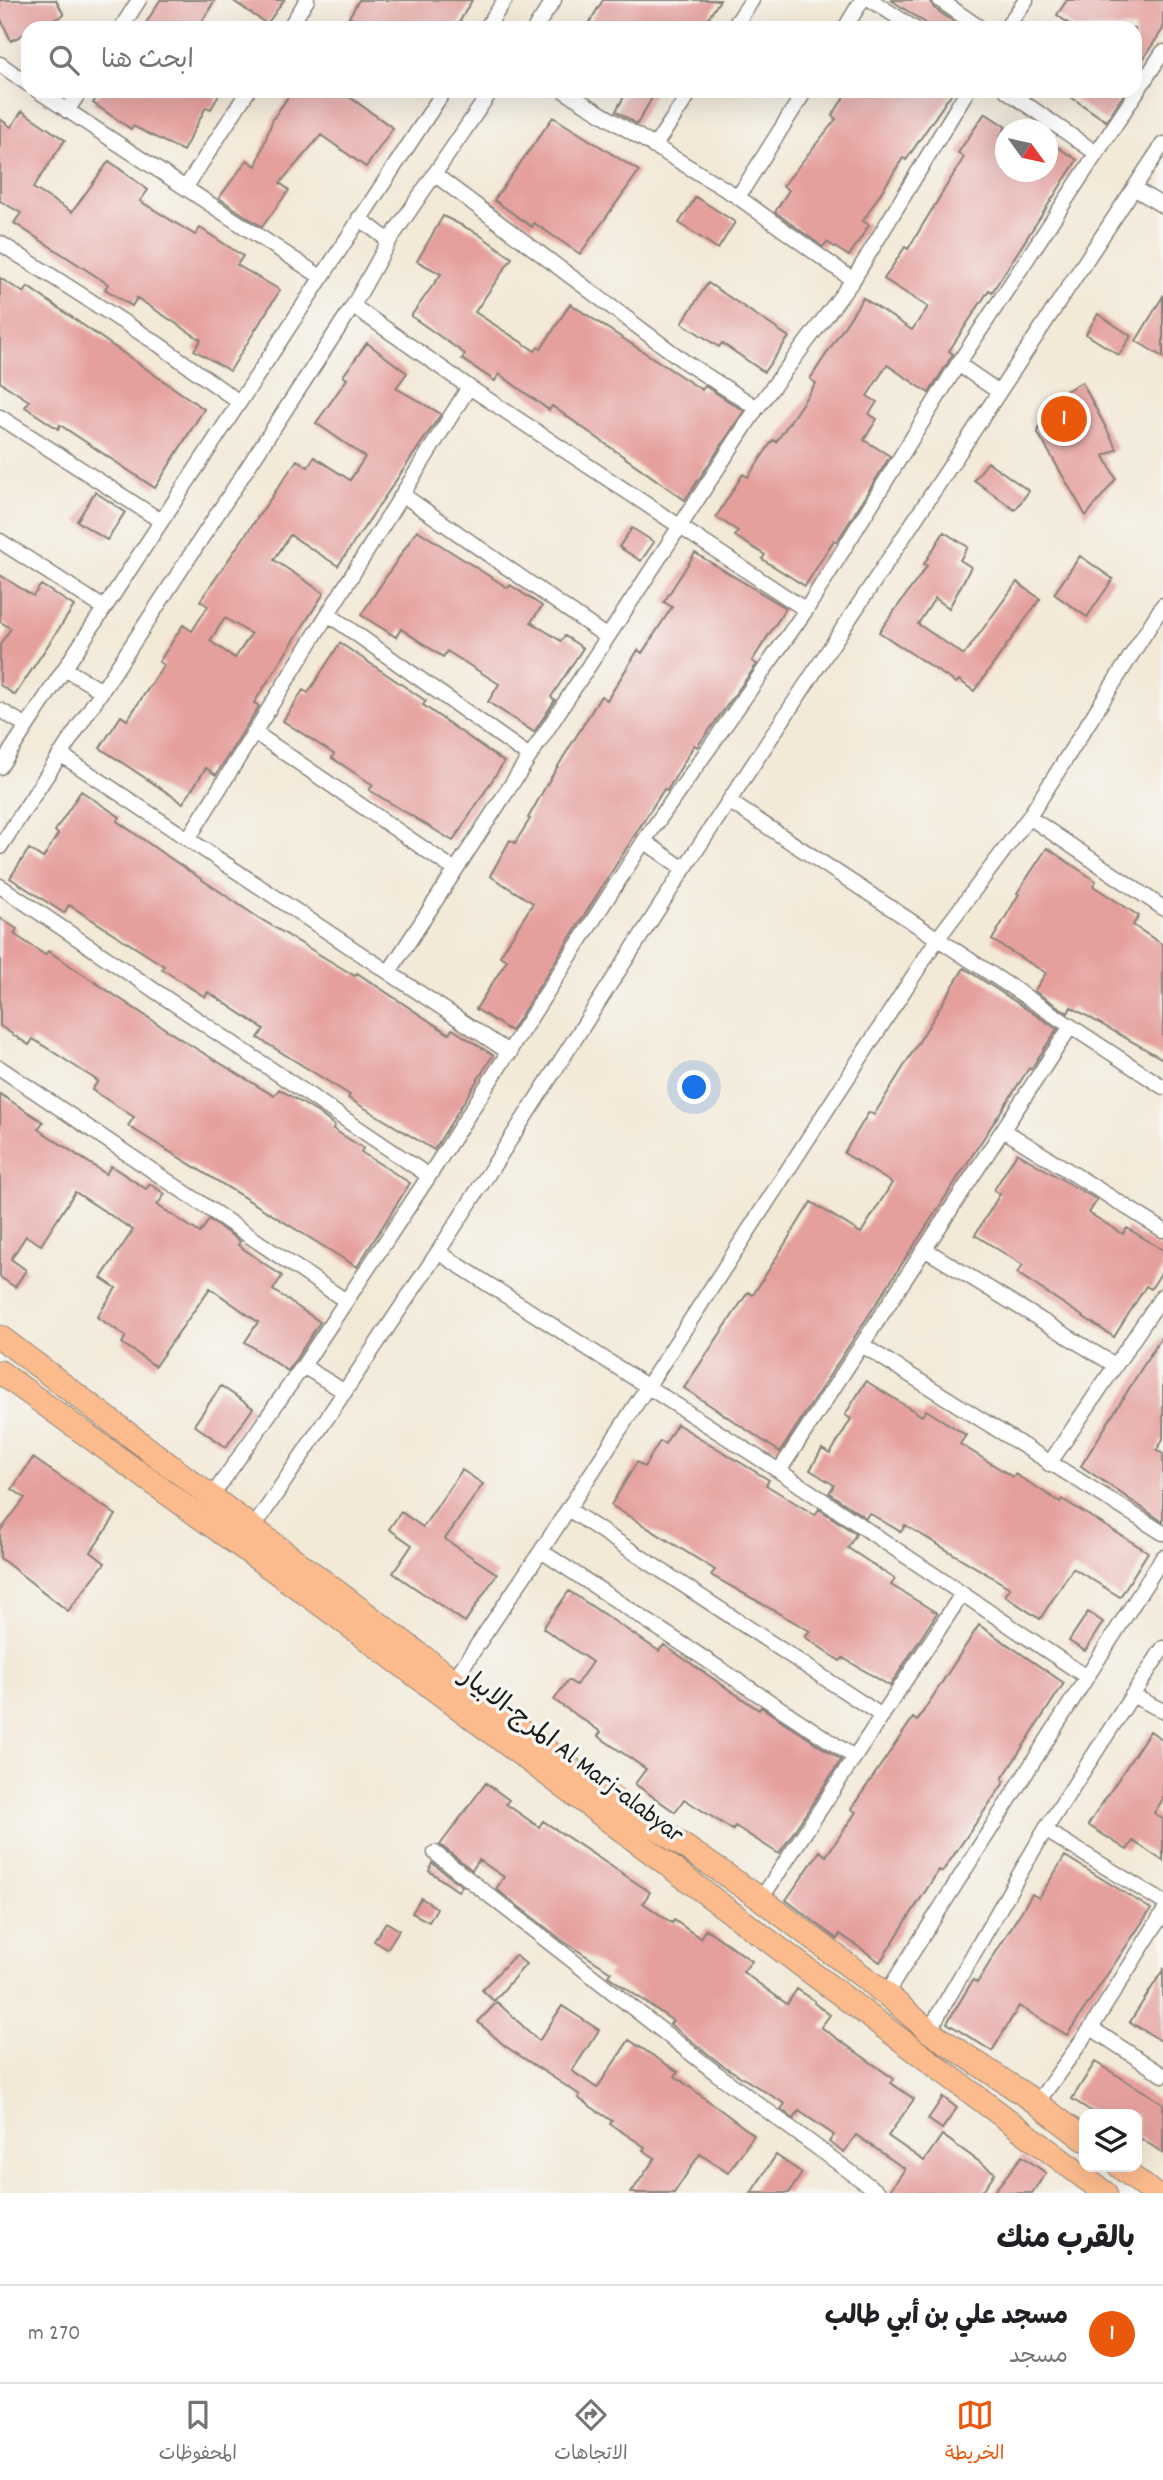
<!DOCTYPE html>
<html lang="ar">
<head>
<meta charset="utf-8">
<style>
  :root { --surface:#fff; --page:#f2f2f2; --text:#202124; --muted:#757577; --line:#e0e0e0; --accent:#ea580c }
  body { margin:0; font-family:Dekko,"Playpen Sans Arabic",sans-serif; background:var(--page); color:var(--text); direction:rtl }
  .controls { position:absolute; right:21px; bottom:21px; display:grid; overflow:hidden; border-radius:14px; box-shadow:0 7px 28px #0002 }
  .controls button { width:63px; height:63px; display:grid; place-items:center; padding:0; border:0; border-bottom:2px solid var(--line); background:var(--surface); color:var(--text); font:35px sans-serif }
  .compass { position:absolute; left:995px; top:119px; width:63px; height:63px; border-radius:50%; background:var(--surface); box-shadow:0 7px 28px #0002; rotate:123deg }
  .you { position:absolute; left:695px; top:1088px; width:24px; height:24px; margin:-18px; border:5px solid #fff; border-radius:50%; background:#1a73e8; box-shadow:0 0 0 10px #1a73e833 }
  .badge { display:grid; place-items:center; width:46px; height:46px; border-radius:50%; background:var(--accent); color:#fff; font-size:23px; font-weight:700 }
  .pin { position:absolute; translate:-50% -50%; border:4px solid #fff; box-shadow:0 2px 7px #0006 }
  .list { margin:0; padding:0; list-style:none }
  h2 { display:flex; justify-content:space-between; align-items:center; height:91px; margin:0; padding:0 28px; font-size:30px }
  h2 small { font-size:23px; font-weight:400; color:var(--muted) }
  .list li { display:grid; grid-template-columns:46px 1fr auto; gap:21px; align-items:center; box-sizing:border-box; height:98px; padding:0 28px; border-top:2px solid var(--line) }
  .list b { display:block; font-size:26px; white-space:nowrap }
  .list p { margin:0; font-size:23px; white-space:nowrap; color:var(--muted) }
  .list em { font-size:23px; font-style:normal; color:var(--muted) }
  .icon { flex:none; width:38px; height:38px; fill:none; stroke:currentColor; stroke-width:2; stroke-linecap:round; stroke-linejoin:round }
  .map { position:relative; flex:none; width:1163px; height:2193px; overflow:hidden; direction:ltr }
  .search { position:absolute; background:var(--surface); box-shadow:0 7px 28px #0002; left:21px; right:21px; top:21px; height:77px; display:flex; align-items:center; gap:18px; box-sizing:border-box; padding:0 24px; border-radius:21px; color:var(--muted); font-size:26px }
  .sheet { height:189px; background:var(--surface) }
  nav { display:flex; justify-content:space-around; align-items:center; box-sizing:border-box; height:98px; border-top:2px solid var(--line); background:var(--surface); font-size:19px; color:var(--muted) }
  nav a { display:grid; justify-items:center; gap:4px }
  nav .on { color:var(--accent) }
  .map>svg:first-child { display:block }
  .building { fill:#e5a09e; fill-rule:evenodd }
  .lines { fill:none; stroke-linecap:round; stroke-linejoin:round }
  .minor-casing { stroke:#88827a; stroke-width:17 }
  .primary-casing { stroke:#88827a; stroke-width:25 }
  .minor { stroke:#fff; stroke-width:14 }
  .primary { stroke:#fbbb8c; stroke-width:23 }
  .labels { text-anchor:middle; dominant-baseline:central; stroke-width:7; stroke-linejoin:round; paint-order:stroke }
  .street-label { font-size:26px; fill:#1c1c1c; stroke:#f6f6f2 }
</style>
</head>
<body>
<div class="map">
<svg width="1163" height="2193" viewBox="0 0 1163 2193">
  <rect width="100%" height="100%" fill="#f6f6f2"/>
  <filter id="ink" filterUnits="userSpaceOnUse"><feTurbulence type="fractalNoise" baseFrequency=".0143" numOctaves="2"/><feDisplacementMap in="SourceGraphic" scale="14" xChannelSelector="R" yChannelSelector="G"/><feConvolveMatrix kernelMatrix="1 2 1 2 8 2 1 2 1" color-interpolation-filters="sRGB"/></filter>
  <filter id="wash" filterUnits="userSpaceOnUse"><feTurbulence type="fractalNoise" baseFrequency=".00686" numOctaves="4" result="noise"/><feDisplacementMap in="SourceGraphic" scale="28" xChannelSelector="R" yChannelSelector="G"/><feGaussianBlur stdDeviation="1.57" result="paint"/><feColorMatrix in="noise" values="0 0 0 0 0 0 0 0 0 0 0 0 0 0 0 0 0 1.4 0 .05"/><feComposite in="paint" operator="in"/></filter>
  <g filter="url(#wash)">
    <rect width="100%" height="100%" fill="#f3e9d7"/>
    <g id="blocks">
      <path class="building" d="M0,0H56L64,15L37,28H28V32L11,41L0,17Z
        M160,0H215L198,28H143Z
        M232,0H284L267,24Z
        M359,0H472L456,28H369L349,17Z
        M603,0H720L702,28H586Z
        M891,0H930L934,8L963,28H933Z
        M1067,0H1163V29L1135,71V28H1075L1057,15Z
        M101,91H221L211,109L206,107L183,151L133,126L131,129L93,103Z
        M292,91H341L393,128L366,167L321,135L280,183L289,190L262,227L219,198L247,160L256,166L273,119Z
        M627,91H656L637,124L616,111Z
        M848,91H953L906,160L903,158L863,221L869,225L849,256L827,242L823,247L775,212L789,190L783,186L836,119L832,116Z
        M1062,91H1126L1106,121Z
        M22,111L65,140L33,188L72,212L109,161L148,190L140,201L195,235L200,228L243,256L237,265L280,290L230,371L194,350L201,340L137,298L132,306L105,289L108,284L14,223L21,213L0,201V119L11,127Z
        M985,113L1006,127L1000,137L1005,141V172H1047V140L1077,160L992,292L989,290L949,351L953,354L929,393L887,365L867,396L877,402L869,414L877,419L864,440L890,456L837,542L834,540L805,586L762,559L765,555L735,536L738,531L716,517L743,474L748,477L773,440L776,442L816,383L810,379L863,298L912,330L928,307L884,279L905,247L908,249L964,157L958,153Z
        M553,117L639,171L580,254L534,223L532,227L494,200Z
        M696,197L735,222L718,249L679,223Z
        M443,216L477,233L512,258L475,312L535,351L538,347L541,349L570,304L702,390L705,386L744,411L685,500L552,406L549,410L499,374L495,381L462,359L465,354L411,316L441,274L417,261Z
        M0,278L24,293L28,287L204,409L155,488L60,425L58,429L25,407L29,401L0,382Z
        M708,283L789,337L764,372L722,343L719,347L682,323Z
        M1163,296V357L1136,341Z
        M1098,314L1131,336L1119,355L1086,334Z
        M367,343L407,373L396,388L441,414L338,566L290,535L274,560L324,593L254,703L259,706L216,775L206,768L183,803L100,748L121,716L127,720L164,665L159,662L183,625L192,631L208,606L200,601L297,460L308,467L314,457L350,480L365,457L316,423L347,379L343,376ZM225,618L251,634L235,658L210,641Z
        M1082,382L1117,449L1104,456L1116,479L1086,516L1038,433L1045,402Z
        M988,462L1029,491L1015,510L974,480Z
        M95,492L125,512L107,540L77,521Z
        M632,528L654,542L641,561L619,547Z
        M417,530L508,588L510,585L542,606L531,622L561,641L565,636L583,648L551,697L555,700L534,732L488,702L499,684L447,651L443,657L401,629L396,637L361,615Z
        M944,532L968,547L960,560L971,567L949,608L935,598L918,624L964,655L1017,582L1040,599L974,691L959,680L956,683L879,632L927,566L924,564Z
        M695,553L786,608L752,661L757,664L697,747L694,745L667,791L664,789L511,1031L476,1009L507,960L500,956L533,903L490,876L510,840L515,843L530,819L528,818L547,784L601,696L607,700L638,650L642,653L672,607L664,602Z
        M1080,556L1113,579L1087,617L1054,594Z
        M0,575L33,596L41,585L74,606L15,695L0,685V645L11,628L0,622Z
        M340,643L426,701L423,705L504,762L453,841L369,790L373,785L332,758L334,754L283,721L303,690L308,693Z
        M81,791L120,817L117,821L158,850L259,918L355,976L357,973L449,1034L452,1029L493,1055L434,1150L348,1098L350,1095L258,1038L264,1029L208,992L205,997L162,969L164,966L69,905L64,913L10,878L29,849L43,858L58,834L55,831Z
        M1047,848L1096,881L1093,886L1139,916L1133,925L1163,945V1059L1071,1007L1068,1013L1034,991L1046,973L992,940L1019,894L1017,893Z
        M0,918L17,929L14,934L45,955L48,951L182,1040L274,1096L279,1089L320,1114L335,1126L333,1129L363,1148L361,1152L410,1183L357,1267L128,1126L134,1117L92,1090L98,1081L33,1039L29,1045L0,1026Z
        M964,968L1057,1029L1031,1069L1029,1068L780,1452L684,1388L748,1292L753,1295L811,1202L861,1233L892,1183L844,1153L869,1112L874,1115Z
        M0,1094L43,1122L38,1129L106,1174L111,1166L146,1189L150,1184L165,1194L157,1205L200,1233L209,1220L240,1241L238,1245L282,1276L273,1290L320,1322L288,1371L245,1342L258,1322L210,1288L155,1366L122,1343L126,1336L97,1317L116,1288L101,1278L133,1230L75,1192L41,1245L26,1236L11,1259L26,1270L15,1287L0,1277Z
        M1017,1153L1097,1200L1089,1213L1123,1234L1127,1228L1163,1250V1270L1151,1289L1146,1286L1114,1337L1017,1273L1023,1265L975,1235L1000,1194L994,1190Z
        M1163,1334V1439L1157,1450L1163,1454V1522L1081,1466Z
        M866,1381L922,1416L926,1410L966,1435L960,1444L1013,1477L1015,1474L1060,1502L1062,1499L1148,1552L1120,1597L1073,1568L1040,1619L1005,1596L1010,1588L905,1525L901,1532L869,1513L866,1518L829,1493L834,1485L810,1470L822,1449L830,1454L851,1419L845,1415Z
        M221,1386L253,1408L226,1447L194,1425Z
        M677,1424L769,1480L766,1485L815,1515L819,1509L856,1534L848,1548L895,1579L891,1585L937,1613L890,1686L843,1658L840,1661L805,1637L810,1631L711,1575L715,1570L611,1505L637,1462L644,1467L660,1441L665,1444Z
        M33,1458L116,1515L91,1552L105,1563L68,1611L0,1558V1531L25,1498L12,1489Z
        M462,1470L483,1484L445,1539L497,1574L465,1622L393,1573L412,1545L389,1529L401,1512L423,1527Z
        M569,1591L659,1651L664,1645L759,1710L761,1707L841,1760L779,1854L735,1826L733,1830L684,1799L675,1812L635,1784L646,1769L598,1736L601,1732L554,1700L568,1680L576,1685L592,1662L543,1628Z
        M1088,1612L1103,1622L1085,1651L1069,1641Z
        M979,1625L1064,1683L1002,1779L1005,1781L942,1872L939,1870L880,1962L840,1934L837,1939L786,1900L820,1851L826,1856L856,1812L851,1809L913,1718L917,1721Z
        M1150,1731L1163,1740V1799L1154,1813L1163,1819V1861L1133,1841L1127,1850L1088,1825Z
        M486,1783L509,1800L506,1804L539,1827L543,1821L650,1892L643,1903L672,1923L674,1920L700,1938L706,1929L752,1961L743,1972L787,2004L797,1989L815,2001L814,2003L830,2015L821,2027L894,2079L891,2083L914,2099L888,2136L924,2161L942,2135L995,2173L981,2193H888L905,2169L856,2135L844,2152L829,2142L834,2135L799,2111L794,2119L781,2109L785,2104L722,2065L670,2024L673,2021L608,1976L611,1972L563,1941L496,1889L504,1877L479,1860L472,1870L440,1845Z
        M1065,1856L1151,1909L1067,2035L1019,2006L992,2051L947,2023L973,1980L977,1983L1032,1894L1039,1898Z
        M432,1863L462,1886L458,1891L429,1871Z
        M421,1898L437,1908L429,1922L412,1913Z
        M386,1922L399,1930L387,1949L374,1941Z
        M515,1955L526,1964L494,2001L482,1990Z
        M1163,1970V2042L1130,2022Z
        M497,2002L539,2041L562,2006L599,2030L572,2071L597,2088L629,2040L678,2072L675,2076L754,2135L728,2173L700,2154L674,2193H631L655,2158L643,2150L645,2147L610,2124L612,2121L578,2098L580,2095L505,2046L478,2022Z
        M1095,2062L1163,2103V2153L1137,2136V2114H1096L1072,2099Z
        M943,2097L957,2108L942,2129L928,2119Z
        M776,2155L802,2173L789,2193H751Z
        M1022,2156L1046,2173L1032,2193H993Z"/>
    </g>
  </g>
  <g filter="url(#ink)">
    <use href="#blocks" fill-opacity="0" stroke="#88827a" stroke-width="2"/>
    <g class="lines">
      <g class="minor-casing">
        <path id="minor" d="M871,0L914,28
          M940,0L980,28
          M121,28L139,0
          M289,28L307,0
          M486,28L505,0
          M535,28L554,0
          M733,28L752,0
          M845,28L862,0
          M1006,28L1026,0
          M0,64L28,84
          M38,91L321,277
          M564,91L738,197L853,280
          M1007,91L1096,153
          M67,111L80,91
          M654,147L691,91
          M434,174L685,362L757,408
          M186,187L248,91
          M1134,188L1163,206
          M738,197L805,91
          M359,218L389,241
          M0,243L158,344L239,402
          M353,306L469,387L806,610
          M958,364L999,392
          M0,417L161,521
          M403,495L607,637
          M0,541L104,608
          M328,614L529,756
          M65,669L102,691
          M0,710L27,726
          M254,732L455,870
          M60,754L510,1053
          M0,767L444,91
          M730,802L1163,1087
          M1029,817L1163,908
          M188,839L469,387
          M644,841L684,869
          M0,847L353,306L389,241L491,91
          M0,886L429,1176
          M389,972L757,408L853,280L967,91
          M0,1068L346,1301
          M1005,1131L1163,1230
          M926,1250L1113,1364
          M438,1252L779,1471L1085,1676
          M862,1345L1163,1533
          M303,1366L345,1392
          M1049,1464L1163,1295
          M779,1471L1071,1026
          M212,1496L303,1366L429,1176L644,841L806,610L958,364L1163,52
          M568,1509L882,1716
          M254,1527L438,1252L684,869L1163,144
          M541,1551L854,1757
          M453,1681L541,1551L938,938L1029,817L1163,605
          M1132,1695L1163,1711
          M1045,1830L1163,1902
          M435,1853L716,2073L879,2193
          M761,1899L962,1594
          M886,1994L1163,1557
          M1091,2028L1163,2075
          M929,2031L1045,1830L1163,1648
          M1037,2103L1091,2028L1163,1913"/>
      </g>
      <g class="primary-casing">
        <path id="primary" d="M0,1337L574,1771L761,1899L886,1994L929,2031L1037,2103L1084,2139
          M0,1372L331,1612L1105,2193
          M1120,2167L1153,2193"/>
      </g>
      <use href="#minor" class="minor"/>
      <use href="#primary" class="primary"/>
    </g>
  </g>
  <g class="labels">
    <g class="street-label">
      <text transform="translate(571 1757) rotate(37)">المرج-الابيار Al Marj-alabyar</text>
    </g>
  </g>
</svg>
<div class="controls">
<button><svg class="icon" aria-label="layers" viewBox="0 0 24 24"><path d="M12 4l9 5-9 5-9-5zM3 14l9 5 9-5"/></svg></button>
</div>
<svg class="compass" viewBox="-18 -18 36 36"><path d="M0-13l5 13h-10z" fill="#e53935"/><path d="M0 13l5-13h-10z" fill="#757577"/></svg>
<div class="you"></div>
<div class="pin badge" style="left:1064px;top:419px">1</div>
<div class="search"><svg class="icon" aria-label="search" viewBox="0 0 24 24"><circle cx="10" cy="10" r="6"/><path d="M15 15l6 6"/></svg>ابحث هنا</div>
</div>
<section class="sheet">
<h2>بالقرب منك<small></small></h2>
<ul class="list">
<li><span class="badge">1</span><div><b>مسجد علي بن أبي طالب</b><p>مسجد</p></div><em>270 m</em></li>
</ul>
</section>
<nav>
<a class="on"><svg class="icon" aria-label="map" viewBox="0 0 24 24"><path d="M3 6l6-2 6 2 6-2v14l-6 2-6-2-6 2zM9 4v14M15 6v14"/></svg>الخريطة</a>
<a><svg class="icon" aria-label="directions" viewBox="0 0 24 24"><path d="M12 3l9 9-9 9-9-9zM9 14v-3h6M13 9l2 2-2 2"/></svg>الاتجاهات</a>
<a><svg class="icon" aria-label="saved" viewBox="0 0 24 24"><path d="M7 4h10v16l-5-4-5 4z"/></svg>المحفوظات</a>
</nav>
</body>
</html>
